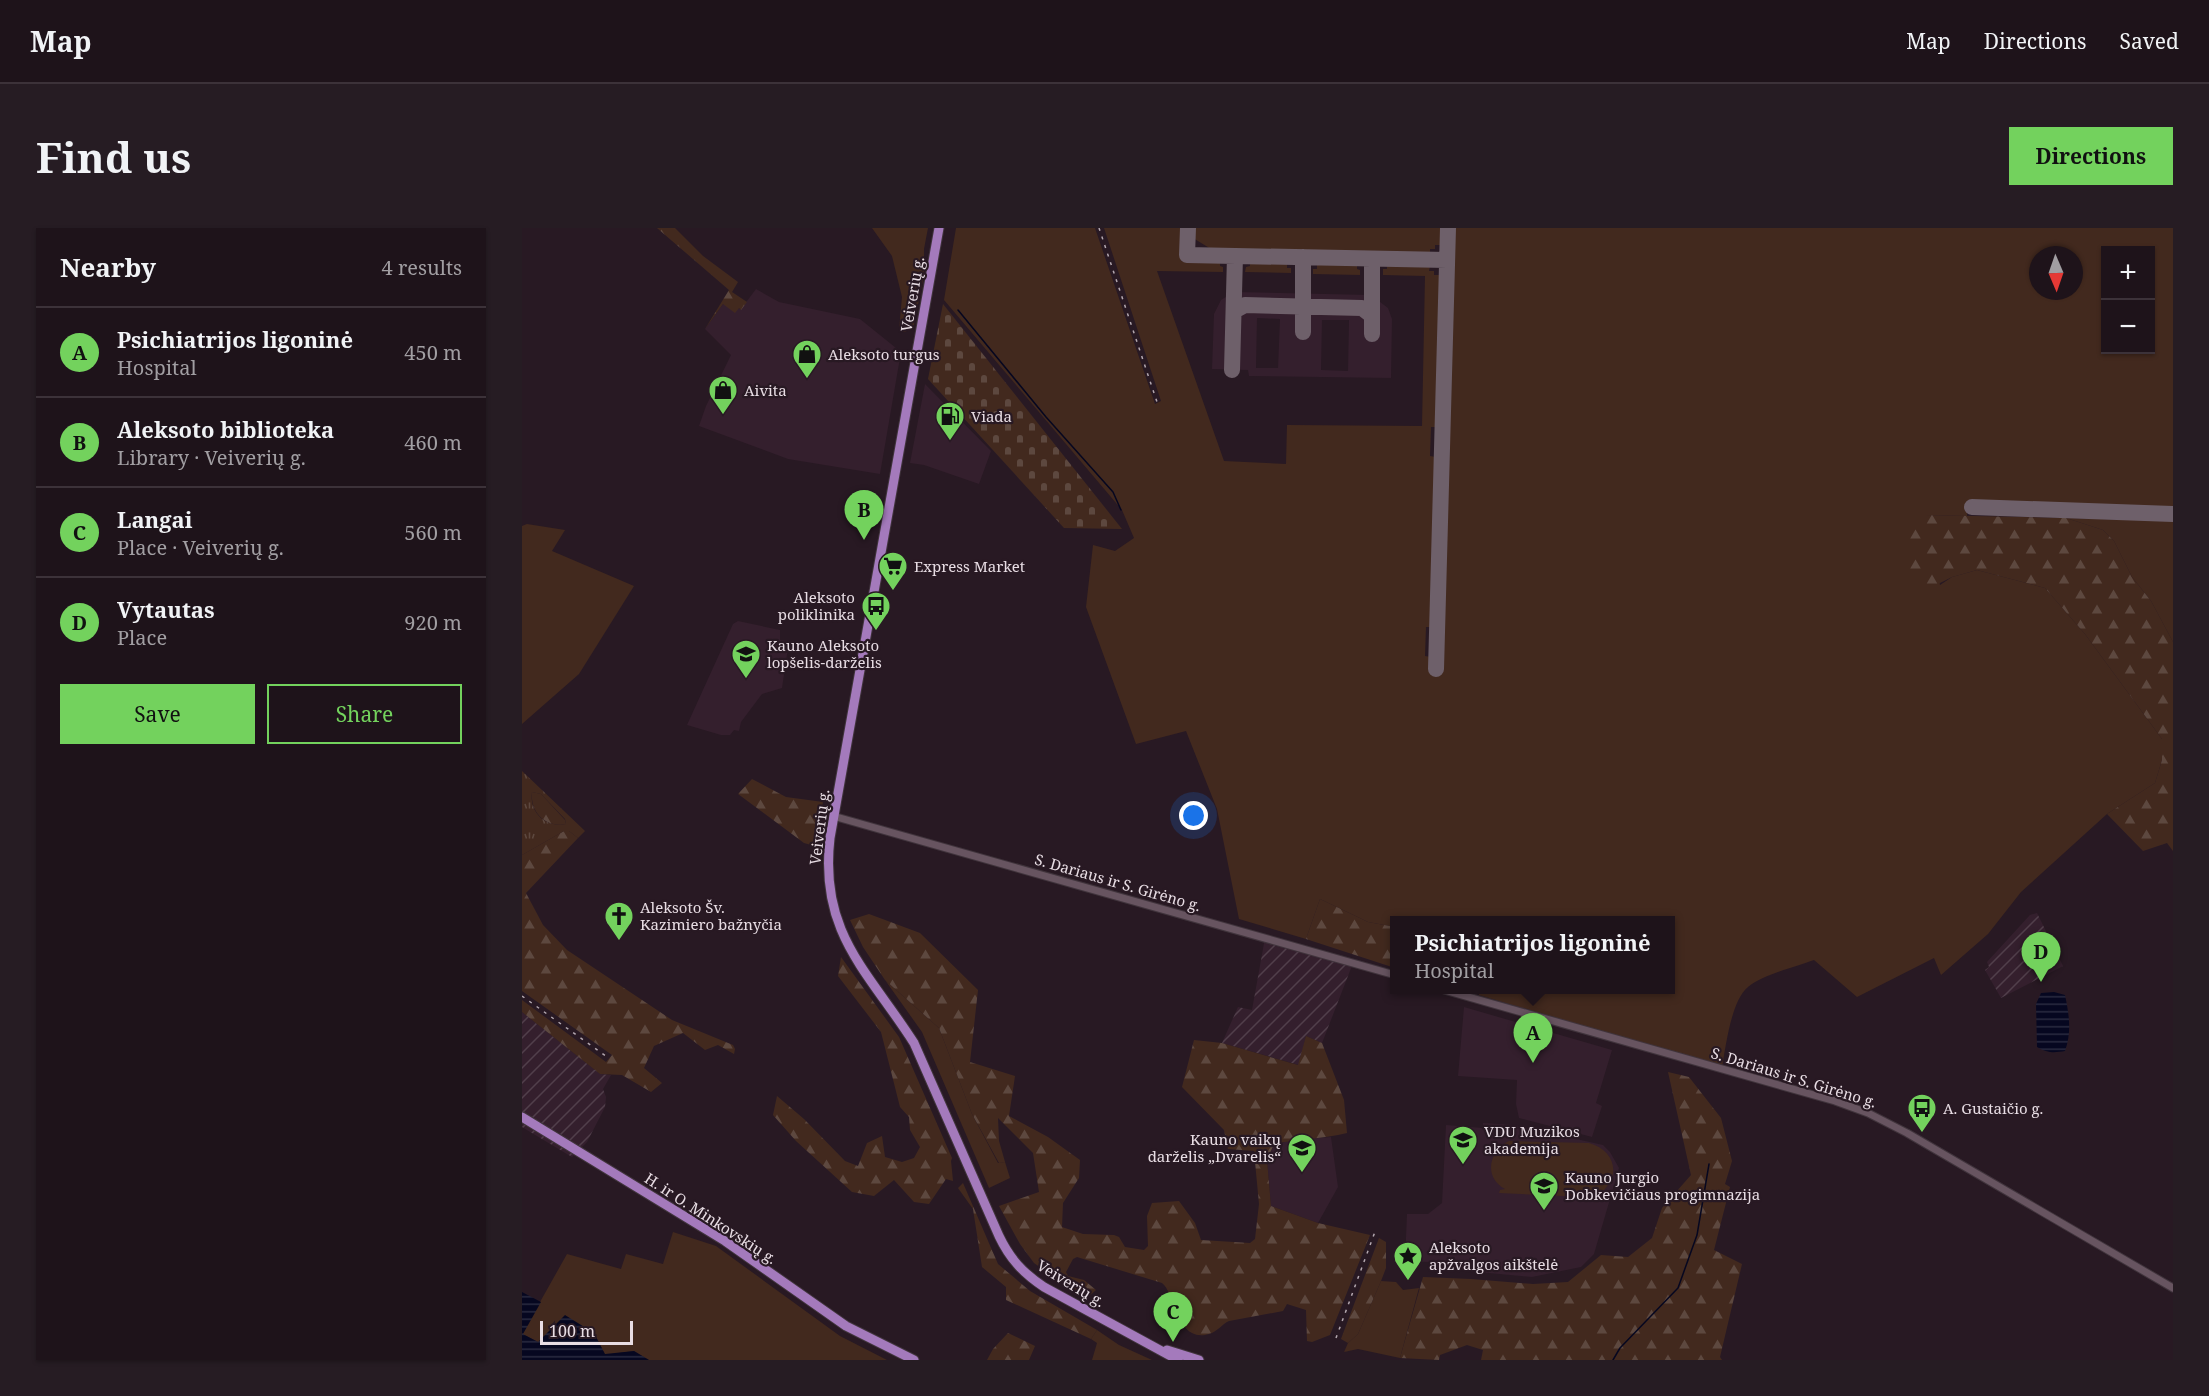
<!DOCTYPE html>
<html lang="en">
<head>
<meta charset="utf-8">
<style>
  :root { --surface:#1e131a; --page:#261c23; --text:#f1f3f6; --muted:#a19ea2; --line:#3c3239; --accent:#73d25d }
  body { margin:0; font-family:"Noto Serif",serif; background:var(--page); color:var(--text) }
  .controls { position:absolute; right:18px; top:18px; display:grid; overflow:hidden; border-radius:0px; box-shadow:0 2px 4px #0004 }
  .controls button { width:54px; height:54px; display:grid; place-items:center; padding:0; border:0; border-bottom:2px solid var(--line); background:var(--surface); color:var(--text); font:30px sans-serif }
  .compass { position:absolute; left:1507px; top:18px; width:54px; height:54px; border-radius:50%; background:var(--surface); box-shadow:0 2px 4px #0004; rotate:178deg }
  .scale { position:absolute; left:18px; bottom:15px; width:93px; box-sizing:border-box; padding-left:6px; border:3px solid #e8dde4; border-top:0; font-size:16px; line-height:21px; white-space:nowrap; color:#e8dde4; -webkit-text-stroke:4px #281923; paint-order:stroke }
  .you { position:absolute; left:672px; top:588px; width:21px; height:21px; margin:-15px; border:4px solid #fff; border-radius:50%; background:#1a73e8; box-shadow:0 0 0 9px #1a73e833 }
  .badge { display:grid; place-items:center; width:39px; height:39px; border-radius:50%; background:var(--accent); color:#111; font-size:20px; font-weight:700 }
  .pin { position:absolute; translate:-50% -50px; filter:drop-shadow(0 2px 3px #0008) }
  .pin::after { content:''; position:absolute; top:32px; width:21px; height:18px; background:inherit; clip-path:polygon(0 0,100% 0,50% 100%) }
  .popup { position:absolute; left:868px; top:688px; width:285px; height:78px; box-sizing:border-box; display:grid; place-content:center; border-radius:0px; background:var(--surface); filter:drop-shadow(0 2px 4px #0005); font-size:20px; white-space:nowrap; color:var(--muted) }
  .popup b { font-size:22px; color:var(--text) }
  .popup::after { content:''; position:absolute; left:50%; top:100%; margin-left:-12px; border:12px solid transparent; border-top-color:var(--surface) }
  .list { margin:0; padding:0; list-style:none }
  h2 { display:flex; justify-content:space-between; align-items:center; height:78px; margin:0; padding:0 24px; font-size:26px }
  h2 small { font-size:20px; font-weight:400; color:var(--muted) }
  .list li { display:grid; grid-template-columns:39px 1fr auto; gap:18px; align-items:center; box-sizing:border-box; height:90px; padding:0 24px; border-top:2px solid var(--line) }
  .list b { display:block; font-size:22px; white-space:nowrap }
  .list p { margin:0; font-size:20px; white-space:nowrap; color:var(--muted) }
  .list em { font-size:20px; font-style:normal; color:var(--muted) }
  .actions { display:flex; gap:12px; padding:18px 24px }
  .actions a { flex:1; padding:14px 0; border:2px solid var(--accent); border-radius:0px; text-align:center; font-size:21px; color:var(--accent) }
  .actions .main { background:var(--accent); color:#111 }
  .map { position:relative; flex:none; width:1651px; height:1132px; overflow:hidden; border-radius:0px }
  header { display:flex; align-items:center; gap:36px; box-sizing:border-box; height:84px; padding:0 30px; background:var(--surface); border-bottom:2px solid var(--line) }
  header strong { font-size:28px }
  nav { display:flex; gap:33px; margin-inline-start:auto; font-size:21px }
  .intro { display:flex; align-items:center; justify-content:space-between; box-sizing:border-box; height:144px; padding:0 36px }
  h1 { margin:0; font-size:42px }
  .button { padding:15px 27px; border-radius:0px; background:var(--accent); color:#111; font-size:21px; font-weight:700 }
  main { display:flex; gap:36px; padding:0 36px }
  aside { flex:1; background:var(--surface); border-radius:0px; box-shadow:0 2px 4px #0004 }
  .map>svg:first-child { display:block }
  .built { fill:#341f2d; fill-rule:evenodd }
  .industrial { fill:url(#industrial-furrows) }
  .green { fill:#42291e; fill-rule:evenodd }
  .forest { fill:url(#forest-firs) }
  .cemetery { fill:url(#cemetery-stones) }
  .park { fill:url(#park-tufts); fill-rule:evenodd }
  .water { fill:url(#water-rules) }
  .lines { fill:none; stroke-linecap:round; stroke-linejoin:round }
  .stream { stroke:#060720; stroke-width:1.5 }
  .taxiway { stroke:#6e606a; stroke-width:16 }
  .minor-casing { stroke:#40343c; stroke-width:9 }
  .major-casing { stroke:#40343c; stroke-width:11 }
  .minor { stroke:#675460; stroke-width:7 }
  .major { stroke:#a47abc; stroke-width:9 }
  .rail { stroke:#b4a8b0; stroke-width:1.5; stroke-dasharray:3 6; stroke-linecap:butt }
  .labels { text-anchor:middle; dominant-baseline:central; stroke-width:4.5; stroke-linejoin:round; paint-order:stroke }
  .street-label { font-size:15px; fill:#e8dde4; stroke:#281923 }
  .poi-label { font-size:15px; fill:#e8dde4; stroke:#281923; text-anchor:start }
</style>
</head>
<body>
<header>
<strong>Map</strong>
<nav><a>Map</a><a>Directions</a><a>Saved</a></nav>
</header>
<div class="intro"><h1>Find us</h1><a class="button">Directions</a></div>
<main>
<aside>
<h2>Nearby<small>4 results</small></h2>
<ul class="list">
<li><span class="badge">A</span><div><b>Psichiatrijos ligoninė</b><p>Hospital</p></div><em>450 m</em></li>
<li><span class="badge">B</span><div><b>Aleksoto biblioteka</b><p>Library · Veiverių g.</p></div><em>460 m</em></li>
<li><span class="badge">C</span><div><b>Langai</b><p>Place · Veiverių g.</p></div><em>560 m</em></li>
<li><span class="badge">D</span><div><b>Vytautas</b><p>Place</p></div><em>920 m</em></li>
</ul>
<div class="actions"><a class="main">Save</a><a>Share</a></div>
</aside>
<div class="map">
<svg width="1651" height="1132" viewBox="0 0 1651 1132">
  <defs>
    <pattern id="industrial-furrows" width="10" height="10" patternUnits="userSpaceOnUse" patternTransform="scale(1.5)"><rect width="10" height="10" fill="#341f2d"/><path d="M-1 1l2-2M0 10L10 0M9 11l2-2" fill="none" stroke="#513f4b"/></pattern>
    <pattern id="forest-firs" width="22" height="20" patternUnits="userSpaceOnUse" patternTransform="scale(1.5)"><rect width="22" height="20" fill="#42291e"/><path d="M5 1l3.5 6h-7zM16 11l3.5 6h-7z" fill="#5d483f"/></pattern>
    <pattern id="cemetery-stones" width="16" height="16" patternUnits="userSpaceOnUse" patternTransform="scale(1.5)"><rect width="16" height="16" fill="#42291e"/><path d="M2 7V4a2 2 0 0 1 4 0v3zM10 15v-3a2 2 0 0 1 4 0v3z" fill="#5d483f"/></pattern>
    <pattern id="park-tufts" width="24" height="20" patternUnits="userSpaceOnUse" patternTransform="scale(1.5)"><rect width="24" height="20" fill="#42291e"/><path d="M3 7l-1-3M5 7V3M7 7l1-3M15 17l-1-3M17 17v-4M19 17l1-3" fill="none" stroke="#5d483f"/></pattern>
    <pattern id="water-rules" width="6" height="5" patternUnits="userSpaceOnUse" patternTransform="scale(1.5)"><rect width="6" height="5" fill="#060720"/><path d="M0 2.5h6" fill="none" stroke="#2a2b40"/></pattern>
  </defs>
  <rect width="100%" height="100%" fill="#281923"/>
  <path class="built" d="M234,61L257,74L338,91L379,124L358,246L266,231L177,198L184,178L209,127L183,101L201,76L219,81Z
    M712,64L849,67L866,80L870,91L869,150L727,148L726,142L690,141L692,86L699,72ZM735,90L758,91L756,140H734ZM800,92H827L826,143L799,142Z
    M403,156L469,223L457,256L402,237L388,235Z
    M216,393L258,402V412L267,413L260,460L240,466L219,494L217,503L212,502L208,507H199L165,497L211,396Z
    M942,779L1090,822L1074,875L1080,878L1070,909L997,890L994,876L995,852L936,848Z
    M961,895L992,897L1081,917L1088,924L1097,940L1072,1026L1059,1039L1010,1049L956,1044V1036L883,1033L885,986H906L920,975L924,897L961,900Z
    M809,909L816,959L796,995L749,978L745,932L752,917L770,912Z"/>
  <path class="industrial" d="M1515,685L1541,738L1479,770L1463,742L1467,739L1465,734L1508,687Z
    M743,710L831,735L800,815L784,808L777,837L700,815L716,779L730,782Z
    M0,784L78,846L89,847L81,861L84,869L83,879L65,914L50,929L0,899Z"/>
  <path class="green" d="M350,0H406L402,21V47L391,101L382,104L377,102L380,69L370,28Z
    M434,0H573L633,176L639,173L582,0H660L659,33L698,34V38L701,39V44L635,43L702,233L764,236L765,197L900,198L903,48L861,47V41H865V37L908,38L907,43H912V47H919L915,199H909L908,228L914,229L910,399H904L903,428L909,429V443H919L932,0H1651V280L1446,272L1445,288L1404,287L1418,357L1430,349L1455,342L1523,360L1563,406L1640,511V532L1633,555L1585,586L1499,664L1466,706L1419,747L1412,730L1335,769L1292,732C1273,739 1240,747 1226,759C1209,773 1204,818 1200,839L957,767V762H1149V692H873V699L846,694L798,671L784,711L717,691L695,581L664,503L614,516L564,379L571,317L593,323L612,310L600,282L422,72ZM1584,22H1628V122H1584ZM1516,27H1552V63H1516Z
    M671,0H919L918,17H913V21H908V26L689,21L671,10Z
    M728,34L765,35V40H769V45L723,44L724,39L728,38Z
    M795,35L835,36V41L838,42V47L791,46V41H795Z
    M1544,290L1651,293V414L1629,373L1610,349L1592,313L1581,302Z
    M5,296L43,302L30,323L112,358L57,446L0,496V298Z
    M363,752L417,800L450,886L476,935L483,934L488,950L467,960L400,804Z
    M987,913L1067,915C1092,922 1100,946 1080,964L1085,965V970L977,965L978,962L983,961C961,949 967,923 987,913Z
    M151,1004L194,1018L318,1108L365,1132H127L112,1123L83,1127L72,1105L16,1114L0,1106L45,1026L99,1041L104,1026L141,1036Z
    M859,1053L874,1054L881,1062L897,1060L878,1130L836,1121L822,1124L826,1115L836,1106Z
    M575,1102L597,1117L630,1132H570L575,1115L569,1111Z"/>
  <path class="forest" d="M135,0H153L181,28L216,54L210,64L225,74L219,82L217,80L213,85L201,76L183,101L207,62Z
    M1403,287L1544,290L1581,302L1592,313L1610,349L1629,373L1651,414V623L1645,615L1621,623L1585,586L1633,555L1640,532V511L1563,406L1523,360L1455,342L1430,349L1406,361L1397,362C1385,351 1381,313 1388,298C1392,292 1398,290 1403,287Z
    M230,551L264,569L301,574L293,618L282,615L216,566Z
    M10,564L19,566L43,592L44,596C24,600 8,585 10,564Z
    M42,603H47L56,610L4,665L21,697L45,722L150,792L211,817L213,821L212,826L196,817L183,822L161,805L132,818L122,840L140,855L129,864L100,847L78,846L0,784V772L84,834L90,827L0,763V627Z
    M798,671L846,694L873,699V740L784,711Z
    M347,686L398,705L456,762L448,834L493,848L487,888L526,909L558,932L557,950L541,975L540,999L561,1006L592,1007L597,1009L603,1019L622,1022L626,1018L625,988L630,975L657,973L673,995L679,1012L728,1015L733,1011L737,976L732,923L706,921L702,902L660,859L672,812L700,815L776,837L784,808L800,815L822,872L825,905C801,911 776,911 752,916L745,932L749,978L796,995L848,1007L808,1107L790,1114L785,1113L784,1082L765,1076L761,1083L707,1093C700,1096 695,1104 687,1106C654,1116 653,1064 640,1055L555,1029L551,1031L544,1044L546,1048L562,1052L574,1062L564,1071L512,1035L498,1016L477,978L517,964L511,925L476,890L477,913L483,934L477,935L450,886L417,800L363,752L341,719L328,692Z
    M319,729L377,809L430,930L429,933L431,953L424,951L407,976L392,974L372,952L352,968L330,964L274,913L251,887L255,868L282,891L323,933L336,938L345,915L360,908L363,929L380,934L392,930L398,919L388,902L387,889L378,879L359,804L316,748Z
    M1146,844L1167,849L1199,890L1210,933L1203,956L1208,959L1192,1022L1220,1036L1198,1129L1200,1132H959L961,1122L945,1117L918,1127L917,1132L878,1130L901,1049L949,1051L1011,1056L1046,1054L1079,1027L1106,1029L1130,1010L1140,980L1169,947Z
    M441,955L476,1036L508,1063L575,1102L569,1111L484,1072V1059L460,1039L451,981L436,960Z
    M857,1010L864,1014V1040L859,1053L836,1106L826,1115L819,1111Z
    M486,1105L513,1118L507,1132H465L471,1121Z"/>
  <path class="cemetery" d="M421,76L600,301L542,300L406,151Z"/>
  <path class="park" d="M0,543L63,603L56,610L47,603H42L0,627ZM10,564L19,566L43,591L44,596C24,600 7,585 10,564Z"/>
  <path class="water" d="M1532,764L1543,767C1547,786 1550,804 1543,823C1532,825 1525,825 1515,819L1514,776L1519,765Z
    M0,1064L19,1074L1,1106L16,1114L43,1087L72,1105L83,1126L112,1123L127,1132H0Z"/>
  <g class="lines">
    <path class="stream" d="M436,82L524,189L591,264L599,282
      M1091,1132L1098,1120L1156,1060L1175,1007L1187,936"/>
    <path class="taxiway" d="M666,0L665,27L925,32
      M781,29V104
      M712,83L723,77L840,80L849,87
      M850,106V31
      M710,142L713,28
      M1450,279L1651,286
      M914,441L926,0"/>
    <g class="minor-casing">
      <path id="minor" d="M311,588L873,747
        M922,762L1313,873L1346,885L1385,905L1651,1060"/>
    </g>
    <g class="major-casing">
      <path id="major" d="M417,0L308,610C297,705 346,743 392,815L477,1008C488,1031 501,1045 522,1059L656,1132
        M0,889L203,1013L324,1098L392,1132
        M645,1122L677,1132"/>
    </g>
    <use href="#minor" class="minor"/>
    <use href="#major" class="major"/>
    <path class="rail" d="M577,0L635,174
      M0,768L85,829
      M814,1110L854,1001"/>
  </g>
  <defs>
    <g id="shop-pin" transform="scale(1.5)"><path d="M0 17L-7.5 6A9.5 9.5 0 1 1 7.5 6Z" fill="#73d25d" stroke="#281923"/><path d="M-5-2.5h2.3a2.7 3.5 0 0 1 5.4 0H5L5.5 6h-11ZM-1.5-2.5h3a1.5 2.3 0 0 0-3 0Z" fill="#111"/></g>
    <g id="fuel-pin" transform="scale(1.5)"><path d="M0 17L-7.5 6A9.5 9.5 0 1 1 7.5 6Z" fill="#73d25d" stroke="#281923"/><path d="M-5.5-6h7V0h2V4h1.3V-2.5L3-4.5l.8-.8L6-3V5H2.5V1h-1V6h-7ZM-4.2-4.7v3.2H.2V-4.7Z" fill="#111"/></g>
    <g id="supermarket-pin" transform="scale(1.5)"><path d="M0 17L-7.5 6A9.5 9.5 0 1 1 7.5 6Z" fill="#73d25d" stroke="#281923"/><path d="M-6-5.5h2.5l.6 2H6L4.5 2H-2.5L-4.4-4H-6ZM-1.5 3.2a1.3 1.3 0 1 0 .1 0ZM3 3.2a1.3 1.3 0 1 0 .1 0Z" fill="#111"/></g>
    <g id="bus-pin" transform="scale(1.5)"><path d="M0 17L-7.5 6A9.5 9.5 0 1 1 7.5 6Z" fill="#73d25d" stroke="#281923"/><path d="M-5-6H5V4H4V6H2V4H-2V6H-4V4H-5ZM-3.5-4V0h7V-4ZM-3.5 1.2v1.5H-2V1.2ZM2 1.2v1.5H3.5V1.2Z" fill="#111"/></g>
    <g id="school-pin" transform="scale(1.5)"><path d="M0 17L-7.5 6A9.5 9.5 0 1 1 7.5 6Z" fill="#73d25d" stroke="#281923"/><path d="M0-5L7-2L0 1L-7-2ZM-4 1L0 2.5L4 1V4Q0 6-4 4Z" fill="#111"/></g>
    <g id="church-pin" transform="scale(1.5)"><path d="M0 17L-7.5 6A9.5 9.5 0 1 1 7.5 6Z" fill="#73d25d" stroke="#281923"/><path d="M-1.2-6h2.4v3.5h3.3v2.4h-3.3V6h-2.4V-.1h-3.3v-2.4h3.3Z" fill="#111"/></g>
    <g id="university-pin" transform="scale(1.5)"><path d="M0 17L-7.5 6A9.5 9.5 0 1 1 7.5 6Z" fill="#73d25d" stroke="#281923"/><path d="M0-5L7-2L0 1L-7-2ZM-4 1L0 2.5L4 1V4Q0 6-4 4Z" fill="#111"/></g>
    <g id="sight-pin" transform="scale(1.5)"><path d="M0 17L-7.5 6A9.5 9.5 0 1 1 7.5 6Z" fill="#73d25d" stroke="#281923"/><path d="M0-6L1.8-2.2L6-1.7L2.9 1.2L3.7 5.4L0 3.3L-3.7 5.4L-2.9 1.2L-6-1.7L-1.8-2.2Z" fill="#111"/></g>
  </defs>
  <g fill-rule="evenodd">
    <use href="#shop-pin" x="285" y="126"/>
    <use href="#shop-pin" x="201" y="162"/>
    <use href="#fuel-pin" x="428" y="188"/>
    <use href="#supermarket-pin" x="371" y="338"/>
    <use href="#bus-pin" x="354" y="378"/>
    <use href="#school-pin" x="224" y="426"/>
    <use href="#church-pin" x="97" y="688"/>
    <use href="#bus-pin" x="1400" y="880"/>
    <use href="#university-pin" x="941" y="912"/>
    <use href="#school-pin" x="780" y="920"/>
    <use href="#school-pin" x="1022" y="958"/>
    <use href="#sight-pin" x="886" y="1028"/>
  </g>
  <g class="labels">
    <g class="street-label">
      <text transform="translate(390 66) rotate(-80)">Veiverių g.</text>
      <text transform="translate(297 599) rotate(-83)">Veiverių g.</text>
      <text transform="translate(596 654) rotate(16)">S. Dariaus ir S. Girėno g.</text>
      <text transform="translate(1272 849) rotate(17)">S. Dariaus ir S. Girėno g.</text>
      <text transform="translate(189 990) rotate(33)">H. ir O. Minkovskių g.</text>
      <text transform="translate(549 1055) rotate(31)">Veiverių g.</text>
    </g>
    <g class="poi-label">
      <text x="306" y="126">Aleksoto turgus</text>
      <text x="222" y="162">Aivita</text>
      <text x="449" y="188">Viada</text>
      <text x="392" y="338">Express Market</text>
      <text x="333" y="369" text-anchor="end">Aleksoto<tspan x="333" dy="17">poliklinika</tspan></text>
      <text x="245" y="417">Kauno Aleksoto<tspan x="245" dy="17">lopšelis-darželis</tspan></text>
      <text x="118" y="679">Aleksoto Šv.<tspan x="118" dy="17">Kazimiero bažnyčia</tspan></text>
      <text x="1421" y="880">A. Gustaičio g.</text>
      <text x="962" y="903">VDU Muzikos<tspan x="962" dy="17">akademija</tspan></text>
      <text x="759" y="911" text-anchor="end">Kauno vaikų<tspan x="759" dy="17">darželis „Dvarelis“</tspan></text>
      <text x="1043" y="949">Kauno Jurgio<tspan x="1043" dy="17">Dobkevičiaus progimnazija</tspan></text>
      <text x="907" y="1019">Aleksoto<tspan x="907" dy="17">apžvalgos aikštelė</tspan></text>
    </g>
  </g>
</svg>
<div class="controls">
<button>+</button>
<button>−</button>
</div>
<svg class="compass" viewBox="-18 -18 36 36"><path d="M0-13l5 13h-10z" fill="#e53935"/><path d="M0 13l5-13h-10z" fill="#a19ea2"/></svg>
<div class="scale">100 m</div>
<div class="you"></div>
<div class="pin badge" style="left:1011px;top:835px">A</div>
<div class="popup"><b>Psichiatrijos ligoninė</b>Hospital</div>
<div class="pin badge" style="left:342px;top:312px">B</div>
<div class="pin badge" style="left:651px;top:1114px">C</div>
<div class="pin badge" style="left:1519px;top:754px">D</div>
</div>
</main>
</body>
</html>
